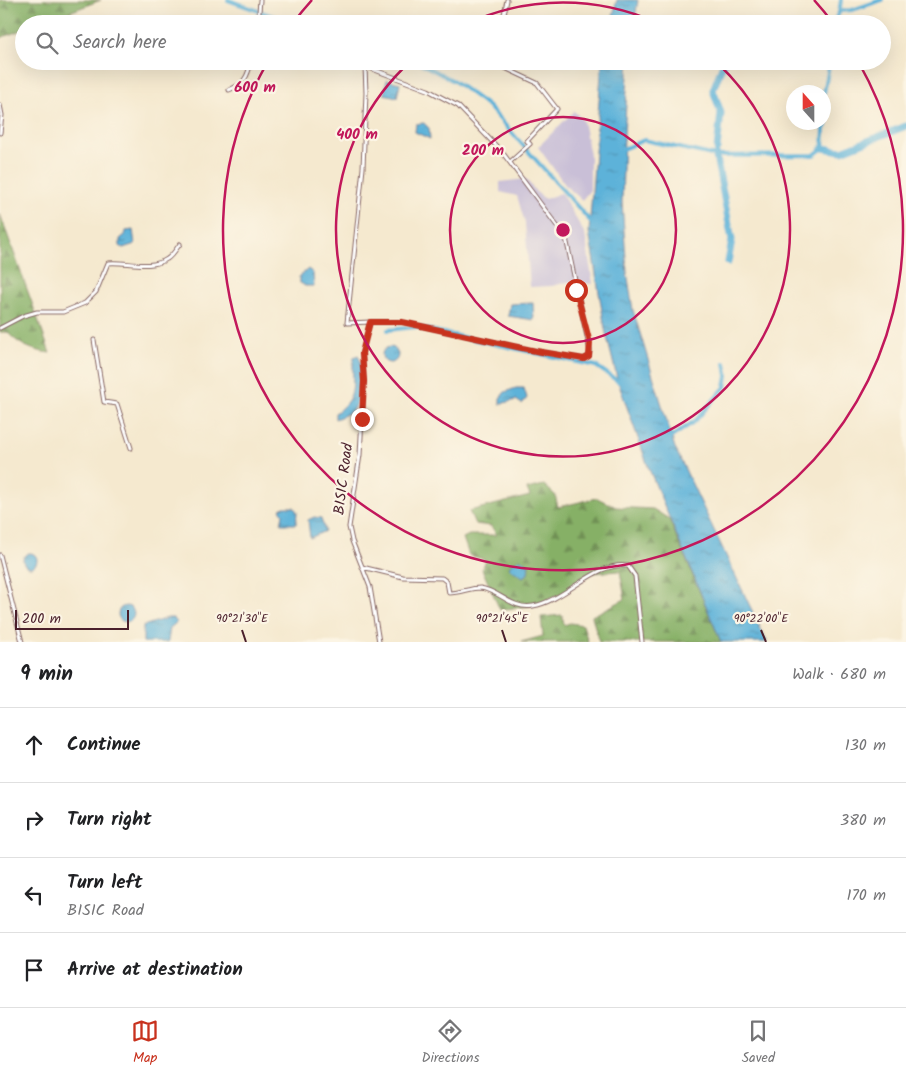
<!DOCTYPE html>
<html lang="en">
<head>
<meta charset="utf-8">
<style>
  :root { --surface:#fff; --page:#f2f2f2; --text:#202124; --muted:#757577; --line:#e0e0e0; --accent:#c8321e }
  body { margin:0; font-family:Kalam,sans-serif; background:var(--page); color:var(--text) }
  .compass { position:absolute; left:786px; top:85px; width:45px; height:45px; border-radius:50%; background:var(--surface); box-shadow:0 5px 20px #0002; rotate:339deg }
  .scale { position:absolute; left:15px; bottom:12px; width:114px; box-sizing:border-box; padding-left:5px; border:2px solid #4a1f2b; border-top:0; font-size:14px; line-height:18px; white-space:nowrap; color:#4a1f2b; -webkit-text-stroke:4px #fcf5e5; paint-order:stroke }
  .stop { position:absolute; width:15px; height:15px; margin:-11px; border:4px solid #c8321e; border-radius:50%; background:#fff }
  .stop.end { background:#c8321e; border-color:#fff; box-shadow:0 1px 5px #0008 }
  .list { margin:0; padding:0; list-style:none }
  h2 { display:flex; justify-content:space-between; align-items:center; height:65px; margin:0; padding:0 20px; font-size:21px }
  h2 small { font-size:16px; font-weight:400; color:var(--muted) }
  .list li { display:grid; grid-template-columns:32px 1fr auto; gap:15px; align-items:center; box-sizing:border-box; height:75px; padding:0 20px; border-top:1px solid var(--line) }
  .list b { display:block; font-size:19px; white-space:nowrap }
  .list p { margin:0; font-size:16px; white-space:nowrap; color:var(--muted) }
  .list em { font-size:16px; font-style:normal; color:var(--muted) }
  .icon { flex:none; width:28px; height:28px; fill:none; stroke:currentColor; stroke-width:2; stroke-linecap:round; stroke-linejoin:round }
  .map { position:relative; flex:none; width:906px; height:642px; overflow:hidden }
  .search { position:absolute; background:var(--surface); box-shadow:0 5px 20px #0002; left:15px; right:15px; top:15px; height:55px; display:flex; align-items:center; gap:12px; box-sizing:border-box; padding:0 18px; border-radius:28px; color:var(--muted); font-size:19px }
  .sheet { height:365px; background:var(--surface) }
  nav { display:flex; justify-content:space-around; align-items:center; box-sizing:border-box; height:70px; border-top:1px solid var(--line); background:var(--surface); font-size:14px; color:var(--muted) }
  nav a { display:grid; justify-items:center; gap:2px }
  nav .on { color:var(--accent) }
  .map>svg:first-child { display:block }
  .industrial { fill:#c9bfd7 }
  .forest { fill:url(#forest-firs); stroke:#686848 }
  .water { fill:url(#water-ripples); stroke:#546882 }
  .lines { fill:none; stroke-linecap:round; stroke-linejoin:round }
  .canal { stroke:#5db2d9; stroke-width:4 }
  .river { stroke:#5db2d9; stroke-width:7 }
  .minor-casing { stroke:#866664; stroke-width:5 }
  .minor { stroke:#fff; stroke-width:3 }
  .route { stroke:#c8321e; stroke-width:6 }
  .ticks { fill:none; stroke:#4a1f2b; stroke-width:2 }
  .ring { fill:none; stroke:#c2185b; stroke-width:2.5 }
  .labels { text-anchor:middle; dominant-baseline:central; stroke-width:4.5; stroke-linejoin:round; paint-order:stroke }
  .street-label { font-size:15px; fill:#4a1f2b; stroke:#fcf5e5 }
  .ticks-label { font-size:12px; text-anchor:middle; fill:#4a1f2b; stroke:#fcf5e5; stroke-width:4.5; stroke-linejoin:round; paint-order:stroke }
  .centre { fill:#c2185b; stroke:#fcf5e5; stroke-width:2.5 }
  .ring-label { font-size:15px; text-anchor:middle; font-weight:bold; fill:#c2185b; stroke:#fcf5e5; stroke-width:4.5; stroke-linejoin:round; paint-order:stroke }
</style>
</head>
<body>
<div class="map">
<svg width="906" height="642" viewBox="0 0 906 642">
  <defs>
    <pattern id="forest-firs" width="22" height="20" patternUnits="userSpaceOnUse" patternTransform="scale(1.25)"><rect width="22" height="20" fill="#86b066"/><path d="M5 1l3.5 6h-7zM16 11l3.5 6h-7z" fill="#708f54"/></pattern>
    <pattern id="water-ripples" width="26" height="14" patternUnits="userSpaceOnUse" patternTransform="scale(1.25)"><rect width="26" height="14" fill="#5db2d9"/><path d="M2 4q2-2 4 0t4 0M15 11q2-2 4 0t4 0" fill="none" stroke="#4f90b0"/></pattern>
  </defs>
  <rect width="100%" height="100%" fill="#fcf5e5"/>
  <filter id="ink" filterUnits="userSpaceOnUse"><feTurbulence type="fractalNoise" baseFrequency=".02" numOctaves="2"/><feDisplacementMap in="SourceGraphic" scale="10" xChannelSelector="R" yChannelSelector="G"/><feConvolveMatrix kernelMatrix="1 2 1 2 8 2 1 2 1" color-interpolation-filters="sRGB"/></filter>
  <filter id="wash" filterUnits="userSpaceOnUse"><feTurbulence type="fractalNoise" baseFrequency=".0096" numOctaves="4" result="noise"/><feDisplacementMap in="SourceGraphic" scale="20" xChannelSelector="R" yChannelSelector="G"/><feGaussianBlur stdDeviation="1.12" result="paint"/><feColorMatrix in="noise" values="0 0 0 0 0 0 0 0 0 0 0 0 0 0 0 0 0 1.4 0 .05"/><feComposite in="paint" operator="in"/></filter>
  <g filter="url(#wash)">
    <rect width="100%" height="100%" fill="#f5e9cf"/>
    <path class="industrial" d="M574,111L583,121L590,155V190L582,200L566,186L538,147Z
      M526,179L536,192L545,199L561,193L585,234L593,284L568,282L552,286L530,287L525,223L517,196L500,192V182Z"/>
    <path class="forest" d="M0,0H101L38,24H24V29L0,38Z
      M0,214L50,353C33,351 19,345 7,332H0Z
      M544,485L555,495L558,507L597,498L616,507L653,509L669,519L721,642H599L592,616L625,599L620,571L591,573L562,594L534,605L500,610L482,569L486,560L469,555L463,538L469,535H497L491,526L475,524L469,511L530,496L527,489Z
      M562,615L564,625L570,623L583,625L588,642H521L543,636L541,617Z"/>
    <path class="water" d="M617,0H638L634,24H611Z
      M602,61H629L624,134L622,202L627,272L633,310L675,448L767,642H721L649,469L618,382L605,329L589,232Z
      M387,80L400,83L397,97L384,94Z
      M424,123L429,128L430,139L415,132L416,124Z
      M133,230L135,244L123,248L120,246V239L125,235L126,231Z
      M308,269L313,273L314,286H305L299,282V277Z
      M533,303L534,320L508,316L510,304Z
      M382 355a8 8 0 1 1 16 0a8 8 0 1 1-16 0Z
      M358,355C365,367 361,395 355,406C350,414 343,416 335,419V413C360,396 350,382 354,357Z
      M516,388H524L527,398L522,404L516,400L500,404V398L505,392Z
      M284,507H294L297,512L296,524H281L283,514L280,509Z
      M314,517L321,518L325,531L310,538L308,520Z
      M23 560a7 7 0 1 1 14 0a7 7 0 1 1-14 0Z
      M520,559L529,564L528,574L523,577L509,568L510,565Z
      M118 614a8 8 0 1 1 16 0a8 8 0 1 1-16 0Z
      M167,618H173L177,622L170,628L168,642H143V626Z"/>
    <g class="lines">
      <path class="canal" d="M228,0L284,20L305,24
        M839,11L852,10L882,0
        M832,24L839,13L841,0
        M416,61L454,81L488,106L592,223
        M824,93L830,61
        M618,151L644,140L716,156L717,149
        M716,156L814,155L823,148L824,129L827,124L824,108
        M388,330L416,327L596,366L622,384
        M667,440L695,421L725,387L727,376L725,363"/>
      <path class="river" d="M823,148L842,151L906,126
        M717,149L721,113L713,90L724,61
        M716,156L732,240L728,262"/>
    </g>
  </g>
  <g filter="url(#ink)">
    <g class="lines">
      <g class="minor-casing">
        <path id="minor" d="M258,24L260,0
          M502,24L507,0
          M351,61L428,90L458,106L502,152L566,238L590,351L589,356L584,359L536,351L402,322H370
          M504,61L505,68L537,83L557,109L527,141L530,144L510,162
          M365,66L366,93L363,168L347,323L370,322L362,353L364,381L360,455L349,527L352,541L370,587L379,642
          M229,90C244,84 248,77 251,61
          M0,105L2,115L0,133
          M0,328L23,316L37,312H63L85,303L96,292L108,263C126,261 150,270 167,259C172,256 177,248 180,244
          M94,340L104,402L117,404L131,448
          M0,555L22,642
          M362,567L403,577L442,578L447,582L449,593C460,593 470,588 480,588C499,590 512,610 533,606C565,601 597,560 628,566L635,576L642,642"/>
      </g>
      <use href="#minor" class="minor"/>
    </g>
  </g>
  <g class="lines" filter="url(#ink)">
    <path class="route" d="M362,419L364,381L362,353L370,322H402L421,326L536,351L584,359L589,356L590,343L576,290"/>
  </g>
  <path class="ticks" d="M242,630L246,642M502,630L506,642M761,630L766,642"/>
  <g class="ring">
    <circle cx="563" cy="230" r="113"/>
    <path d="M469 23A227 227 0 0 1 657 23M715 61A227 227 0 1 1 411 61"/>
    <path d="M293 23A340 340 0 0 1 312 0M814 0A340 340 0 0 1 833 23M859 63A340 340 0 1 1 267 63"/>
  </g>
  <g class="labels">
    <g class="street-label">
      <text transform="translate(344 479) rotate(-83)">BISIC Road</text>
    </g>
  </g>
  <g class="ticks-label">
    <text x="242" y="622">90°21'30"E</text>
    <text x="502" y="622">90°21'45"E</text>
    <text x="761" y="622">90°22'00"E</text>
  </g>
  <circle cx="563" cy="230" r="8" class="centre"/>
  <g class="ring-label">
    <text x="255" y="92">600 m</text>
    <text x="357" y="139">400 m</text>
    <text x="483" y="155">200 m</text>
  </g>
</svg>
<svg class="compass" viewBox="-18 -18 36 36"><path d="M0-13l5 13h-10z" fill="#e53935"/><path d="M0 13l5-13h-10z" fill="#757577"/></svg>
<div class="scale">200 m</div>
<div class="stop" style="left:576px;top:290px"></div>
<div class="stop end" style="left:362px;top:419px"></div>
<div class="search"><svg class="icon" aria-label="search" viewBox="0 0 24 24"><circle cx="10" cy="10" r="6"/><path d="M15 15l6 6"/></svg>Search here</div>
</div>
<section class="sheet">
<h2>9 min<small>Walk · 680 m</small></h2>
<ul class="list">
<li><svg class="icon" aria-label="ahead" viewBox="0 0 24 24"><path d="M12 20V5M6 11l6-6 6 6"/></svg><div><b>Continue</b></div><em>130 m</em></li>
<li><svg class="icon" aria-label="right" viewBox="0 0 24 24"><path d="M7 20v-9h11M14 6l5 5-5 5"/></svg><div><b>Turn right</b></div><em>380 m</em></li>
<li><svg class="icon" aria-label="left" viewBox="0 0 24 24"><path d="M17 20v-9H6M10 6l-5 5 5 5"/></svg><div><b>Turn left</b><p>BISIC Road</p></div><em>170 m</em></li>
<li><svg class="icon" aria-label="arrive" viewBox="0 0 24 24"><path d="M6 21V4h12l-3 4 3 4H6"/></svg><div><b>Arrive at destination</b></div></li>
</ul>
</section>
<nav>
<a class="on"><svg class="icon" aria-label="map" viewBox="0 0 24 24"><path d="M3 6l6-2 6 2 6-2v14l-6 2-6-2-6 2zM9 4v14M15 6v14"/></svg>Map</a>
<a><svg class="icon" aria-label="directions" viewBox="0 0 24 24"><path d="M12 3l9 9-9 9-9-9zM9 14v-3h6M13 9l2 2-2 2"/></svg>Directions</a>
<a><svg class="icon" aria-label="saved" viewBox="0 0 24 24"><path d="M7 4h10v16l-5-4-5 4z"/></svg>Saved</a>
</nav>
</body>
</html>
